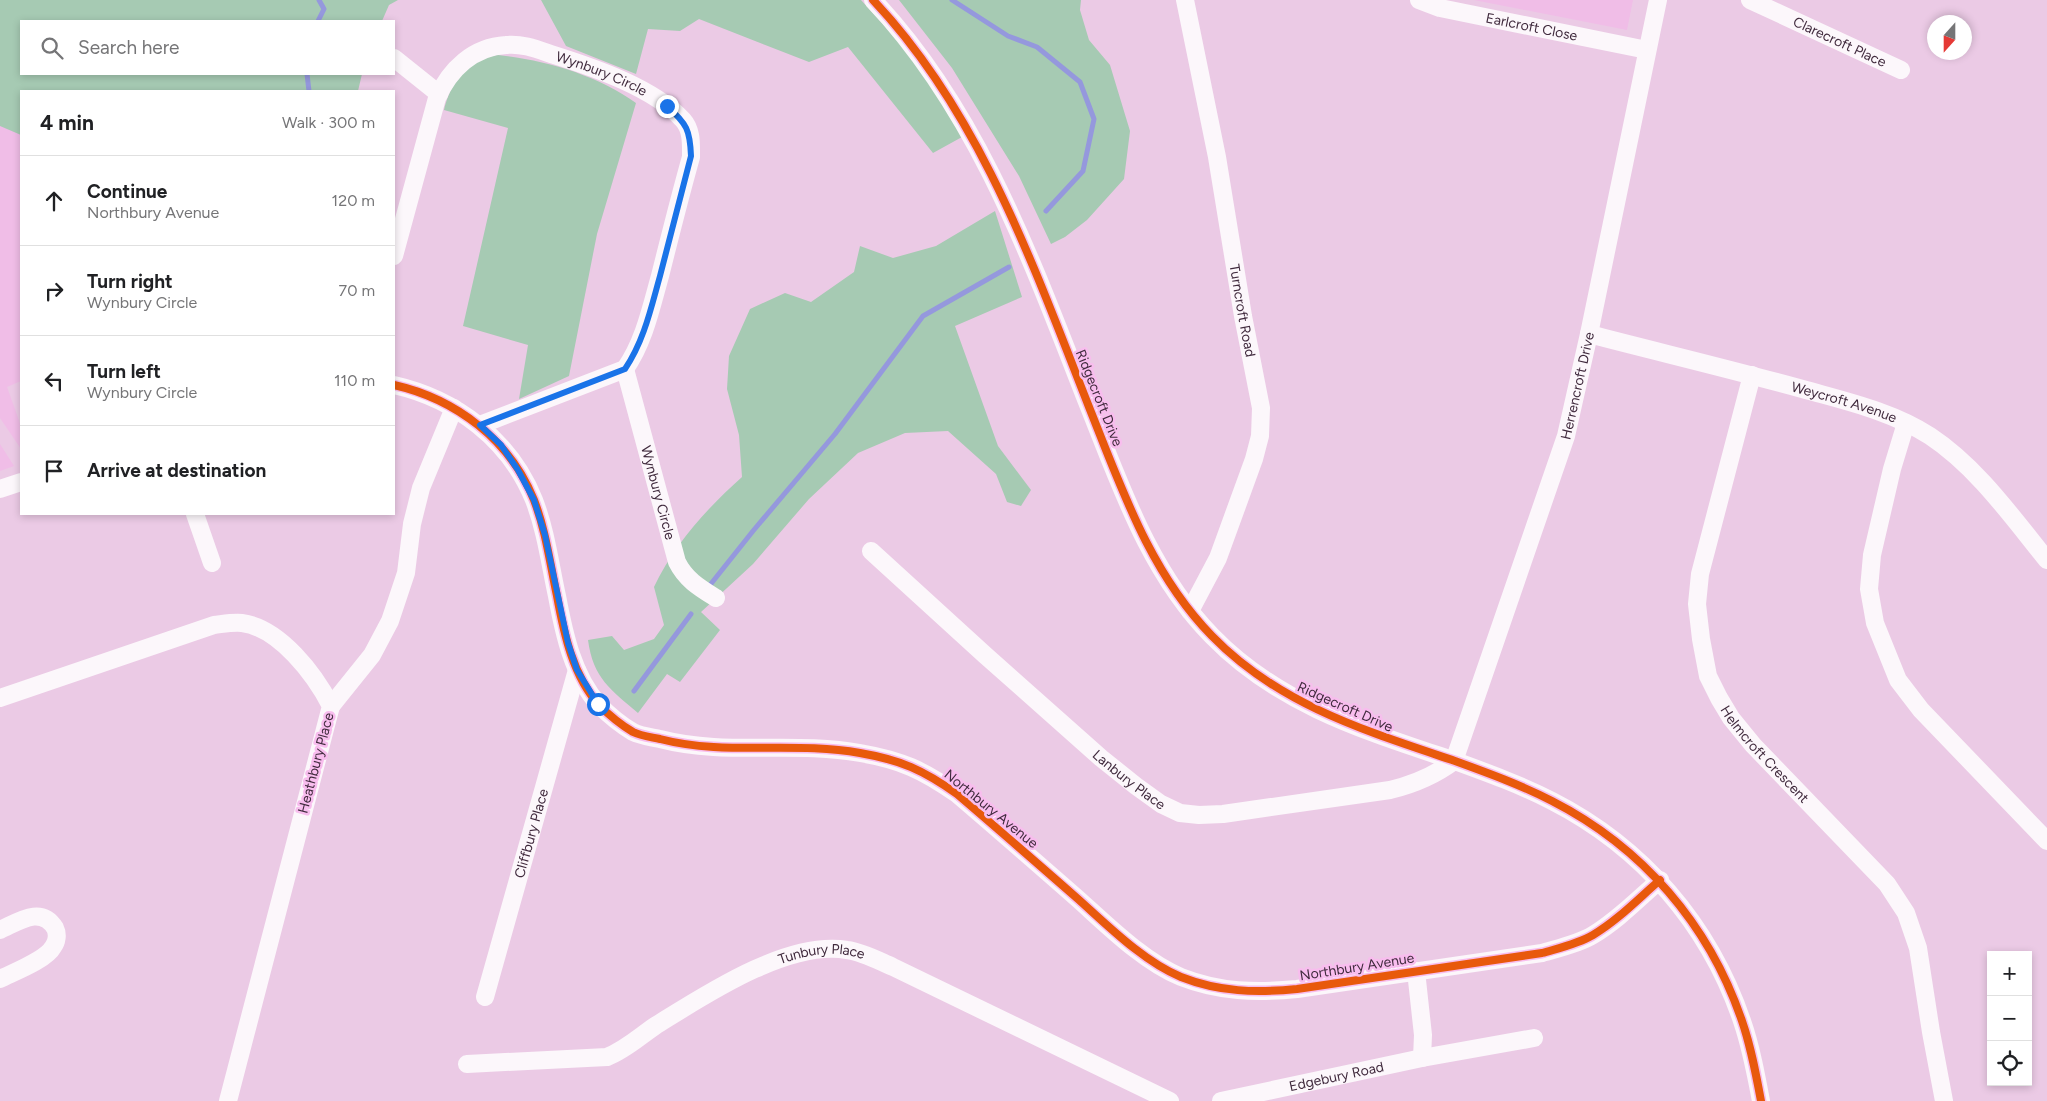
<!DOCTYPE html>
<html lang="en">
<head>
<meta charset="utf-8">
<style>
  :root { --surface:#fff; --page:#f6f6f6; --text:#202124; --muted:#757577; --line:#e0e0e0 }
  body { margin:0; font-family:Figtree,sans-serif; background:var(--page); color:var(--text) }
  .controls { position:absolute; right:15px; bottom:15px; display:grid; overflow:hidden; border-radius:0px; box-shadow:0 2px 8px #0003 }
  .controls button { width:45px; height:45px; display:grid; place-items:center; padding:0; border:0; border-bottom:1px solid var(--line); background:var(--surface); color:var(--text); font:25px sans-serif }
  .compass { position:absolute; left:1927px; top:15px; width:45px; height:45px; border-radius:50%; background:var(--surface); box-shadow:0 2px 8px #0003; rotate:201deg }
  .stop { position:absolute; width:15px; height:15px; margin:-11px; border:4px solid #1a73e8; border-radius:50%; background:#fff }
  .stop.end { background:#1a73e8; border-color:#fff; box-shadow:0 1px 5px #0008 }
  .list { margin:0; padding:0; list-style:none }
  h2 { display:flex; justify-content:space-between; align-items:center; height:65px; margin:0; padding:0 20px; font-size:21px }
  h2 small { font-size:16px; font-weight:400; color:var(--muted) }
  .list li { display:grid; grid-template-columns:32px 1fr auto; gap:15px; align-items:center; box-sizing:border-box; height:90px; padding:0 20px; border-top:1px solid var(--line) }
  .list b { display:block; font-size:19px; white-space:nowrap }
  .list p { margin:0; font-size:16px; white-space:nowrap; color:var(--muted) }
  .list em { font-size:16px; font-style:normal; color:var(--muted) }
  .icon { flex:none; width:28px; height:28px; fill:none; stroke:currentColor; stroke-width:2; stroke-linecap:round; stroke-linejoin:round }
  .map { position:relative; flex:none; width:2047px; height:1101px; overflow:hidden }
  .search { position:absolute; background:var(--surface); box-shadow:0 2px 8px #0003; left:20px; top:20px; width:375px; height:55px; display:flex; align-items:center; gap:12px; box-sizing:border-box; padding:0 18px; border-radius:0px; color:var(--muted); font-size:19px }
  .panel { position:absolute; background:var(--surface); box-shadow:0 2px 8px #0003; left:20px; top:90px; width:375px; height:425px; border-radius:0px }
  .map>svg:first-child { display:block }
  .built { fill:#f0bde7 }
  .green { fill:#a6cab3 }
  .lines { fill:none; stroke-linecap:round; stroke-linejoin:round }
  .stream { stroke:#9598dd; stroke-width:5 }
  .minor { stroke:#fcf7fb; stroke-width:18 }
  .cycleway-casing { stroke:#f8bdee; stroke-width:11 }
  .cycleway { stroke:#e8590c; stroke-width:8 }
  .route { stroke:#1a73e8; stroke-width:6 }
  .labels { text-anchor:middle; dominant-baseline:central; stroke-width:5; stroke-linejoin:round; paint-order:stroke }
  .street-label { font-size:14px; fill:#402a3d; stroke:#f8bdee }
</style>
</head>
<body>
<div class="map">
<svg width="2047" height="1101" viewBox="0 0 2047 1101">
  <rect width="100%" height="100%" fill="#ebcae5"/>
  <path class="built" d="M1474,0H1633L1627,30Z
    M0,6L21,21V381L7,387L21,426V449L0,418Z
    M0,444L14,466L0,471Z"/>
  <path class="green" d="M0,0H398L389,5L382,21H21V74H362L358,91H21V135L0,126Z
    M541,0H861L914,58L962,137L933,153L848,47L809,62L699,19L680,31L648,29L636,74L566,46Z
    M899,0H1081L1080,10L1089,40L1110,65L1130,131L1124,179L1087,220L1065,237L1051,244L1019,176L952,68Z
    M498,55C546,60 597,75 636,103L597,234L569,376L519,399L528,345L463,326L508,128L444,110C448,92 461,66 479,59C485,57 492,56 498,55Z
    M995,211L1022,297L955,326L998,446L1031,490L1021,506L1007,502L996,474L948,431L905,433L858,453L809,499L753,564L701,612L720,630L680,682L667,674L638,713C611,690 593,678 588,640L612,636L624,650L654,639L664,625L654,587C674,545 707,508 742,477L739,435L727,389L729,356L750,309L785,293L811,302L854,272L860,246L893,258L936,246Z"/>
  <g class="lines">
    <path class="stream" d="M952,0L1008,36L1037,47L1080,82L1094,119L1083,171L1046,211
      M318,21L324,9L319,0
      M307,74L309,91
      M710,585L753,531L835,434L923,316L1009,267
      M634,691L691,614"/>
    <g class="minor">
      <path d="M873,0C980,113 1033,265 1089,407C1121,487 1150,573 1212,636C1279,705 1366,731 1455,761C1488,773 1521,785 1552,801C1642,847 1709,924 1742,1021C1751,1047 1756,1074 1761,1101"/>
      <path id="s1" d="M1185,0L1217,157L1243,316L1261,408L1260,436L1254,459L1218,558L1190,611"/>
      <path id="s2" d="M1419,0L1440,8L1647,50"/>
      <path id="s3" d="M1750,0L1901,70"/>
      <path d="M394,58L439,94"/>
      <path id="s4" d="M394,256L437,98C450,69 473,47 506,45C522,43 539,50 554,55C595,68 654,88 683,120C692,130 691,144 691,157C680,196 670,236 660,276C651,308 644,342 625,369L480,425"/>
      <path id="s5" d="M1589,334C1662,353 1734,370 1806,390C1849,402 1893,412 1930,436C1977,467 2012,517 2047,560"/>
      <path id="s6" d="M625,369L677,562C686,580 700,588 716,598"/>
      <path id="s7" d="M1752,375L1700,574L1697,604L1701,639L1708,676L1719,698L1731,718L1753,745L1887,884L1906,913L1918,948L1931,1032L1944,1101"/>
      <path d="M394,385C456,399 510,440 534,500C546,531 550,564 557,596C564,634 573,676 599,705C609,715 621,725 633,732C641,736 651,737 660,739C725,756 794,741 860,753C901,760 923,770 957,794C998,829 1038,864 1078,899C1107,925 1144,962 1181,977C1219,992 1256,993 1297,989L1542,953C1559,948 1578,944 1593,935C1618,920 1638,899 1660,880"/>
      <path d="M1906,423L1892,469L1872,555L1869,589L1875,623L1898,680L1921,710L2047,841"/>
      <path d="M0,489L21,482"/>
      <path d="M195,514L212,563"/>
      <path id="s8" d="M871,551L985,655L1101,758L1136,786L1161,804L1180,813L1199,815L1223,814L1390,790C1415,784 1434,776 1454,761L1566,436L1589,334L1658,0"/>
      <path d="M0,698L214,625C223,624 233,622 242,623C280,628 315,675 331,706L228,1101"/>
      <path d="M331,706L372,655L390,621L406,573L412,524L421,488L454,408"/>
      <path d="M0,930C18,922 41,905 55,928C58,934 57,942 53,947C46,960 14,972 0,979"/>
      <path d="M1416,971L1423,1035L1422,1058"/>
      <path id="s9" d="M485,997L577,670"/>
      <path id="s10" d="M467,1064L607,1057C625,1050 639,1037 655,1026C705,995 787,940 847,950C863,952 879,961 893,967L1170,1101"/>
      <path id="s11" d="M1221,1101L1422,1058L1534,1038"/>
    </g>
    <g class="cycleway-casing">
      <path id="cycleway" d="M873,0C980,113 1033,265 1089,407C1121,487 1150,573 1212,636C1279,705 1366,731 1455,761C1488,773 1521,785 1552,801C1642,847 1709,924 1742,1021C1751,1047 1756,1074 1761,1101
        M394,385C456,399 510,440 534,500C546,531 550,564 557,596C564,634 573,676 599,705C609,715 621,725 633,732C641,736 651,737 660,739C725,756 794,741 860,753C901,760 923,770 957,794C998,829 1038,864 1078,899C1107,925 1144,962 1181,977C1219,992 1256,993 1297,989L1542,953C1559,948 1578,944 1593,935C1618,920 1638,899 1660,880"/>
    </g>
    <use href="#cycleway" class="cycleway"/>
  </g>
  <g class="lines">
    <path class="route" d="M598,704L577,670L568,643L545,535L534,500L518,470L501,445L480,425L625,369C644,341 651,308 660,276C670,236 681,196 691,156C690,130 687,124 667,106"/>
  </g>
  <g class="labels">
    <g class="street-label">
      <text stroke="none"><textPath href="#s2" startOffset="116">Earlcroft Close</textPath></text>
      <text stroke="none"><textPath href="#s3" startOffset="99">Clarecroft Place</textPath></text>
      <text stroke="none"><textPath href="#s4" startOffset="356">Wynbury Circle</textPath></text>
      <text stroke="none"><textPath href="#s1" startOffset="316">Turncroft Road</textPath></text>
      <text stroke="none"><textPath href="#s8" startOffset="1084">Herrencroft Drive</textPath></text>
      <text transform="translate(1099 398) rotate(68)">Ridgecroft Drive</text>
      <text stroke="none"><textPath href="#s5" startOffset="264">Weycroft Avenue</textPath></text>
      <text stroke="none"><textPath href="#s6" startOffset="128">Wynbury Circle</textPath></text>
      <text transform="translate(1345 707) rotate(24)">Ridgecroft Drive</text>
      <text stroke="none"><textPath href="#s7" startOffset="406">Helmcroft Crescent</textPath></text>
      <text transform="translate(316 763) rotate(-75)">Heathbury Place</text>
      <text stroke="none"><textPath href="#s8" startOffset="345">Lanbury Place</textPath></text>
      <text transform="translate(991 809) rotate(39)">Northbury Avenue</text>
      <text stroke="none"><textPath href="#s9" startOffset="170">Cliffbury Place</textPath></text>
      <text stroke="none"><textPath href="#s10" startOffset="382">Tunbury Place</textPath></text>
      <text transform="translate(1357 967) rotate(-9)">Northbury Avenue</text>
      <text stroke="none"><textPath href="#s11" startOffset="118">Edgebury Road</textPath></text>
    </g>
  </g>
</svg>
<div class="controls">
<button>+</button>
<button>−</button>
<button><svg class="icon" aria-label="locate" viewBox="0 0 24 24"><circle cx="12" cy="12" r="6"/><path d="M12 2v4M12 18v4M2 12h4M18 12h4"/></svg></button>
</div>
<svg class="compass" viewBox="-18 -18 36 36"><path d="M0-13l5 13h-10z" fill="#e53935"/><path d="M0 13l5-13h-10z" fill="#757577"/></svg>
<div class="stop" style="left:598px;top:704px"></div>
<div class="stop end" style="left:667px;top:106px"></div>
<div class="search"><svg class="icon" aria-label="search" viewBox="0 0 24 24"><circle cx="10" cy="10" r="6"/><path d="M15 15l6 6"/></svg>Search here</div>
<section class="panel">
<h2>4 min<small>Walk · 300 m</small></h2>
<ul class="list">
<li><svg class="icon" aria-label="ahead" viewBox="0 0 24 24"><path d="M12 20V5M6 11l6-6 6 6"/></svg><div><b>Continue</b><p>Northbury Avenue</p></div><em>120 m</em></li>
<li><svg class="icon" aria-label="right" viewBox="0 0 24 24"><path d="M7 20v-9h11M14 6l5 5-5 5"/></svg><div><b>Turn right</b><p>Wynbury Circle</p></div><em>70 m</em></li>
<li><svg class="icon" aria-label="left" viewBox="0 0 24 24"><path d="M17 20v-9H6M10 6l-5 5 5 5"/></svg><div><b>Turn left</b><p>Wynbury Circle</p></div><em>110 m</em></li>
<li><svg class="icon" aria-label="arrive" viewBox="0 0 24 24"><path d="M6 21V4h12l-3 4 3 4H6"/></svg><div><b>Arrive at destination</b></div></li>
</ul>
</section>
</div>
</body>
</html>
